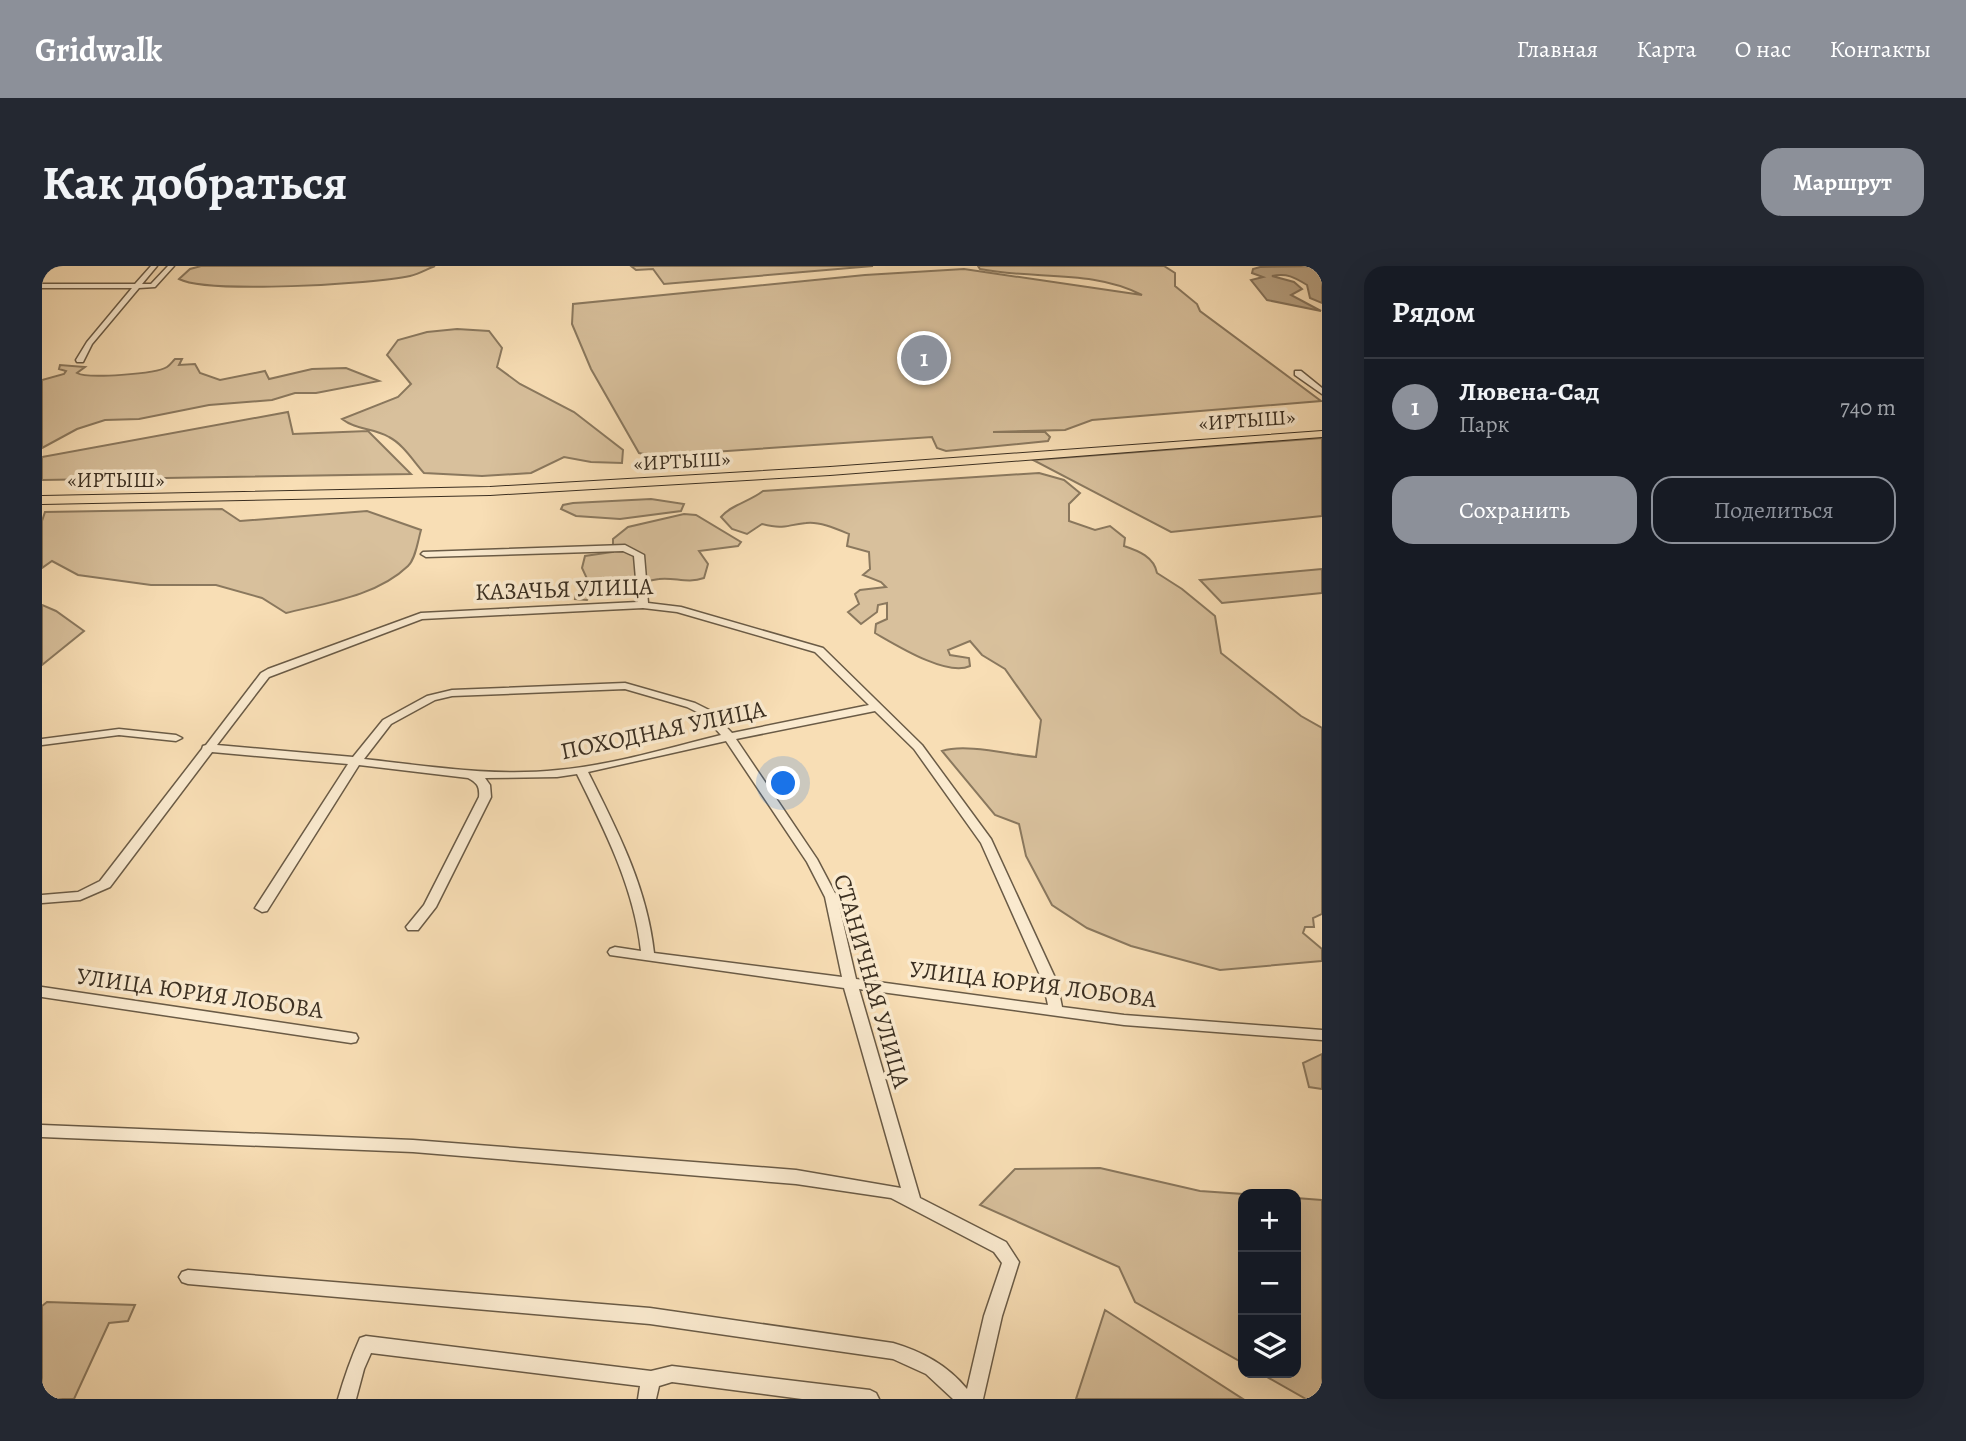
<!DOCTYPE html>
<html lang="ru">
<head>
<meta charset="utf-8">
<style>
  :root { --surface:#171b24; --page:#242831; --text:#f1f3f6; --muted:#9ea1a6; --line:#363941; --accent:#8c9099 }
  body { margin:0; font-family:Alegreya,serif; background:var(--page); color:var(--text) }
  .controls { position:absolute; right:21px; bottom:21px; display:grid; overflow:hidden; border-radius:14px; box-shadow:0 7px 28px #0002 }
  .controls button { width:63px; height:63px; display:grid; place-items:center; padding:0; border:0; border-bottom:2px solid var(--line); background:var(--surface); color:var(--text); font:35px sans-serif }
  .you { position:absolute; left:742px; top:518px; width:24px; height:24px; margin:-18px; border:5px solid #fff; border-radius:50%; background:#1a73e8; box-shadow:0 0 0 10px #1a73e833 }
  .badge { display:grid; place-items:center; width:46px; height:46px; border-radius:50%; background:var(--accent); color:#fff; font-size:23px; font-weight:700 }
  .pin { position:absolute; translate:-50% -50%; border:4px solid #fff; box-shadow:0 2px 7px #0006 }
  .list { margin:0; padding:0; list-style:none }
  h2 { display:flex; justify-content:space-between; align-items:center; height:91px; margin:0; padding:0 28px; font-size:30px }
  h2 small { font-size:23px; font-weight:400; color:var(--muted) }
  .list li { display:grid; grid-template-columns:46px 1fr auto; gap:21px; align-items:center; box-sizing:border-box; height:98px; padding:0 28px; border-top:2px solid var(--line) }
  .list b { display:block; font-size:26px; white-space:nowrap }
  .list p { margin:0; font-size:23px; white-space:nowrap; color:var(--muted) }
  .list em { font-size:23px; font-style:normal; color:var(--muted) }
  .actions { display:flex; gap:14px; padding:21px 28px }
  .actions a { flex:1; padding:16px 0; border:2px solid var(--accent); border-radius:21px; text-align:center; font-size:24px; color:var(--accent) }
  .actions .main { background:var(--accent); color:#fff }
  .icon { flex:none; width:38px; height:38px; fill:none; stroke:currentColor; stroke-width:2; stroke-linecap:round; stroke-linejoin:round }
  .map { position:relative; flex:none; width:1280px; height:1133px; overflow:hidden; border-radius:21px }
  header { display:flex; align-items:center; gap:42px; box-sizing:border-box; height:98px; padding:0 35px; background:var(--accent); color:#fff }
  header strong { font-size:33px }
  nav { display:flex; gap:38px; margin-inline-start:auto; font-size:24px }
  .intro { display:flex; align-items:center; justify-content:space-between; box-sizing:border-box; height:168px; padding:0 42px }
  h1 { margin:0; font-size:49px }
  .button { padding:18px 32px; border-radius:21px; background:var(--accent); color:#fff; font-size:24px; font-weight:700 }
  main { display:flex; gap:42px; padding:0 42px }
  aside { flex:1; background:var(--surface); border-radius:21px; box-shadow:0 7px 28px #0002 }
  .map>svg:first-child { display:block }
  .green { fill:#d8c09c; stroke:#8a785e; stroke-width:2 }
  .water { fill:#b8a283; stroke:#86745c; stroke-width:2 }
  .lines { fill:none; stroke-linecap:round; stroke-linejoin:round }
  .minor-casing { stroke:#6a5b46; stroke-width:3 }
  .highway-casing { stroke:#3b2f21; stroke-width:2 }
  .minor { fill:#faeacf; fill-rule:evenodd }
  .highway { fill:#f8deb5; fill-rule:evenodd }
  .labels { text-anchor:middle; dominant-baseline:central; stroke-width:7; stroke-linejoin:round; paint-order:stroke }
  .far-street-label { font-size:21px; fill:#3b2f21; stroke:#faeacf }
  .street-label { font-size:24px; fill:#3b2f21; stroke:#faeacf }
</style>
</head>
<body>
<header>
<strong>Gridwalk</strong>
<nav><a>Главная</a><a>Карта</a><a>О нас</a><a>Контакты</a></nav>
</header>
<div class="intro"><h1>Как добраться</h1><a class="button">Маршрут</a></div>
<main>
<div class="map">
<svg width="1280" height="1133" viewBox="0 0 1280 1133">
  <rect width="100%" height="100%" fill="#f8deb5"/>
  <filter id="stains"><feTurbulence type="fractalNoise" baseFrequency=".00286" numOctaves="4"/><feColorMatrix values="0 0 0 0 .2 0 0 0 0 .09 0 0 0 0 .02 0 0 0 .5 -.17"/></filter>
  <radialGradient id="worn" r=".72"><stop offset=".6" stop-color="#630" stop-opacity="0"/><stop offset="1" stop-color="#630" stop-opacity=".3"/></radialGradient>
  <path class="green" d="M159,0H393C385,3 377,8 368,10C332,18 165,28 137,13L148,3Z
    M589,0H831L622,18L611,3L594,4Z
    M936,0H1122L1133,7V20L1155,38L1158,45L1279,135L1050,154L1023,164L951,166H1003L1008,171L1006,175L904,185L895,182L890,171L612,190L597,187L549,103L530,58L531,38L823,9L922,3L1100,29C1051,3 991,14 938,3Z
    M415,63L447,65L460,82L455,101L478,118L532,146L581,184L580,197L549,196L522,191L489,207L440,210L382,207C372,196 361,178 347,171C331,162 314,164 300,153L356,131L369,118L345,89L356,74L385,66Z
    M133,93H140L137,99L153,98L158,107L178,114L223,105L227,113L270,103L304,102L337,115L274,127H253L230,134L167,139L97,153L63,154L35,163L0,182V114L22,108L24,105L17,103L18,99L43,101L35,107C45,113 114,108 125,101C128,99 130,96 133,93Z
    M246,146L251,168L326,165L369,208L0,214V191Z
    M1280,172V250L1129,266L991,194Z
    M997,207L1022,214L1038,227L1027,238V255L1053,264L1068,260L1083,272L1082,280C1097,285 1112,291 1115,307L1140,323L1173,350L1179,387L1259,450L1280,462V648L1271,652L1272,661H1263L1261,667L1280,683V695L1178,704L1089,680L1045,662L1010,639L984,590L977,558L953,549L900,485C924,477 969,489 994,491L999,454L963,403L940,389L928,375L906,384L908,389L927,392L928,400C905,411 854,379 833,367L834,358L845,353V337L836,339L835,346L819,358L806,346L817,338L813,328L818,324L844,321L839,316L821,309L828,303L827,286L805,280L807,268C795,263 777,255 764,257C743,259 743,264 720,258L705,268L690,263L679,251C690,238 707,236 721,225Z
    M609,233L642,238L639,245L578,253L534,250L519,243L521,239L531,237Z
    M180,243L198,255L325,245L379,264C376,274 374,292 366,300C335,330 284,337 244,347L220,332L174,319H109L36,309L10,295L0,302V255L3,246Z
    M642,248L654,249L699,276L696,280L657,285L666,298L662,312C645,318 633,311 617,313C587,316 600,342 556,321L545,334L533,333L534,328L547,317L540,302L543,290L571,286V273L586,261Z
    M1280,303V327L1180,337L1158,314Z
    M0,339L14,345L42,365L0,399Z
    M1280,788V823L1267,821L1261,797Z
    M1058,902L1158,925L1201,928V1097L1093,1036L1077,1001L938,939L973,903Z
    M1254,932L1280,934V1133H1264L1218,1107H1254Z
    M5,1036L93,1039L86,1055L67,1057L32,1133H0V1040Z
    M1063,1044L1201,1133H1034Z"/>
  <path class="water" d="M1280,0V37L1268,32L1265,19C1252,11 1245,7 1230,10L1252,16L1260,23L1249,29L1279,45L1225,34L1209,14L1221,11L1210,7L1211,3L1218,1Z"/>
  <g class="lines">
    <g class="minor-casing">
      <path id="minor" d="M109,0H115L100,18H109L126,0H132L113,21L97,22L50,78L41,96H35L34,94L45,76L90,22H0V18H93Z
        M1253,105H1259L1280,122V128L1253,109Z
        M583,279L602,289L606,337L639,341L781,382L880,479L949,573L1015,716L1020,741L1082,749L1280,764V774L1082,759L817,723L878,932L964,976L977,996L960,1050L941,1133H911L884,1108L851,1093L608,1058L146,1018L140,1016L137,1011L140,1006L146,1004L608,1042L851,1077C881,1086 905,1099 925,1123L942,1050L960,997L952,986L849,932L754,918L371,886L0,871V859L371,874L754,904L859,922L802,722L568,689L566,686L568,683L573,681L599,685C592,621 563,565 535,508L515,511L443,512L448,519L449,531L394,641L376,664H366L364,661L382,639L437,531C438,520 435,517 426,512L317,499L225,645L220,646L213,642L306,498L170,486L68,621L38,634L0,637V629L36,626L58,615L160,483L161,480L164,479L219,407L226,403L379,347L596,336L592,290L581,285L384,291L379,288L381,286ZM601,342L635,346L773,386L827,439L690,467L669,445L653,437L583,417L410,424L385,430L341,454L311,491L175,479L227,411L380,353ZM583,423L645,441L661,449L679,469C626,482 571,499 516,504C451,511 386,500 322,493L349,458L393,434L410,430ZM833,445L872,483L939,577L1001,716L1006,739L814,713L795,631L775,593L694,473ZM684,475L765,596L783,631L800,711L612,687C605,621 575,564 546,506Z
        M77,463L134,469L140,472L134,475L77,469L0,479V473Z
        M0,721L309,767L314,768L316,772L314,776L309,777L0,731Z
        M324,1070L609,1105L630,1100L828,1124L834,1127L837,1133H760L630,1116L617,1120L614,1133H596L598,1120L329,1087L322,1103L314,1133H296C302,1112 309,1092 318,1072Z"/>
    </g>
    <g class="highway-casing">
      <path id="highway" d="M1280,165V171L788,209L448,229L0,238V230L448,221L788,201Z"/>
    </g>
    <use href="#minor" class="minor"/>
    <use href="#highway" class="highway"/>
  </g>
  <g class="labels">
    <g class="far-street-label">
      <text transform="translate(1205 154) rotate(-4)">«ИРТЫШ»</text>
      <text transform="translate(640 195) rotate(-3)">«ИРТЫШ»</text>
      <text x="74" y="214">«ИРТЫШ»</text>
    </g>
    <g class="street-label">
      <text transform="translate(522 323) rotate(-2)">КАЗАЧЬЯ УЛИЦА</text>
      <text transform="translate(621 464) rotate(-12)">ПОХОДНАЯ УЛИЦА</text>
      <text transform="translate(830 715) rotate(74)">СТАНИЧНАЯ УЛИЦА</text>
      <text transform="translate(991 718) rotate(7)">УЛИЦА ЮРИЯ ЛОБОВА</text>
      <text transform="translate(158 727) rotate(8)">УЛИЦА ЮРИЯ ЛОБОВА</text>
    </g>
  </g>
  <rect width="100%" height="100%" filter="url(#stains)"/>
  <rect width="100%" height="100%" fill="url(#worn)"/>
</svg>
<div class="controls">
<button>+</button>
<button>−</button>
<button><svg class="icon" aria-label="layers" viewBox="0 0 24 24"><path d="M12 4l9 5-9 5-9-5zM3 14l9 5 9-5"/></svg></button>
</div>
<div class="you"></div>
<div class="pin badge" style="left:882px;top:92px">1</div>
</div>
<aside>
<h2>Рядом<small></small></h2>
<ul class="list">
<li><span class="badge">1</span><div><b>Лювена-Сад</b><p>Парк</p></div><em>740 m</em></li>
</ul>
<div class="actions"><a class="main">Сохранить</a><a>Поделиться</a></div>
</aside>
</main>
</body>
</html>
